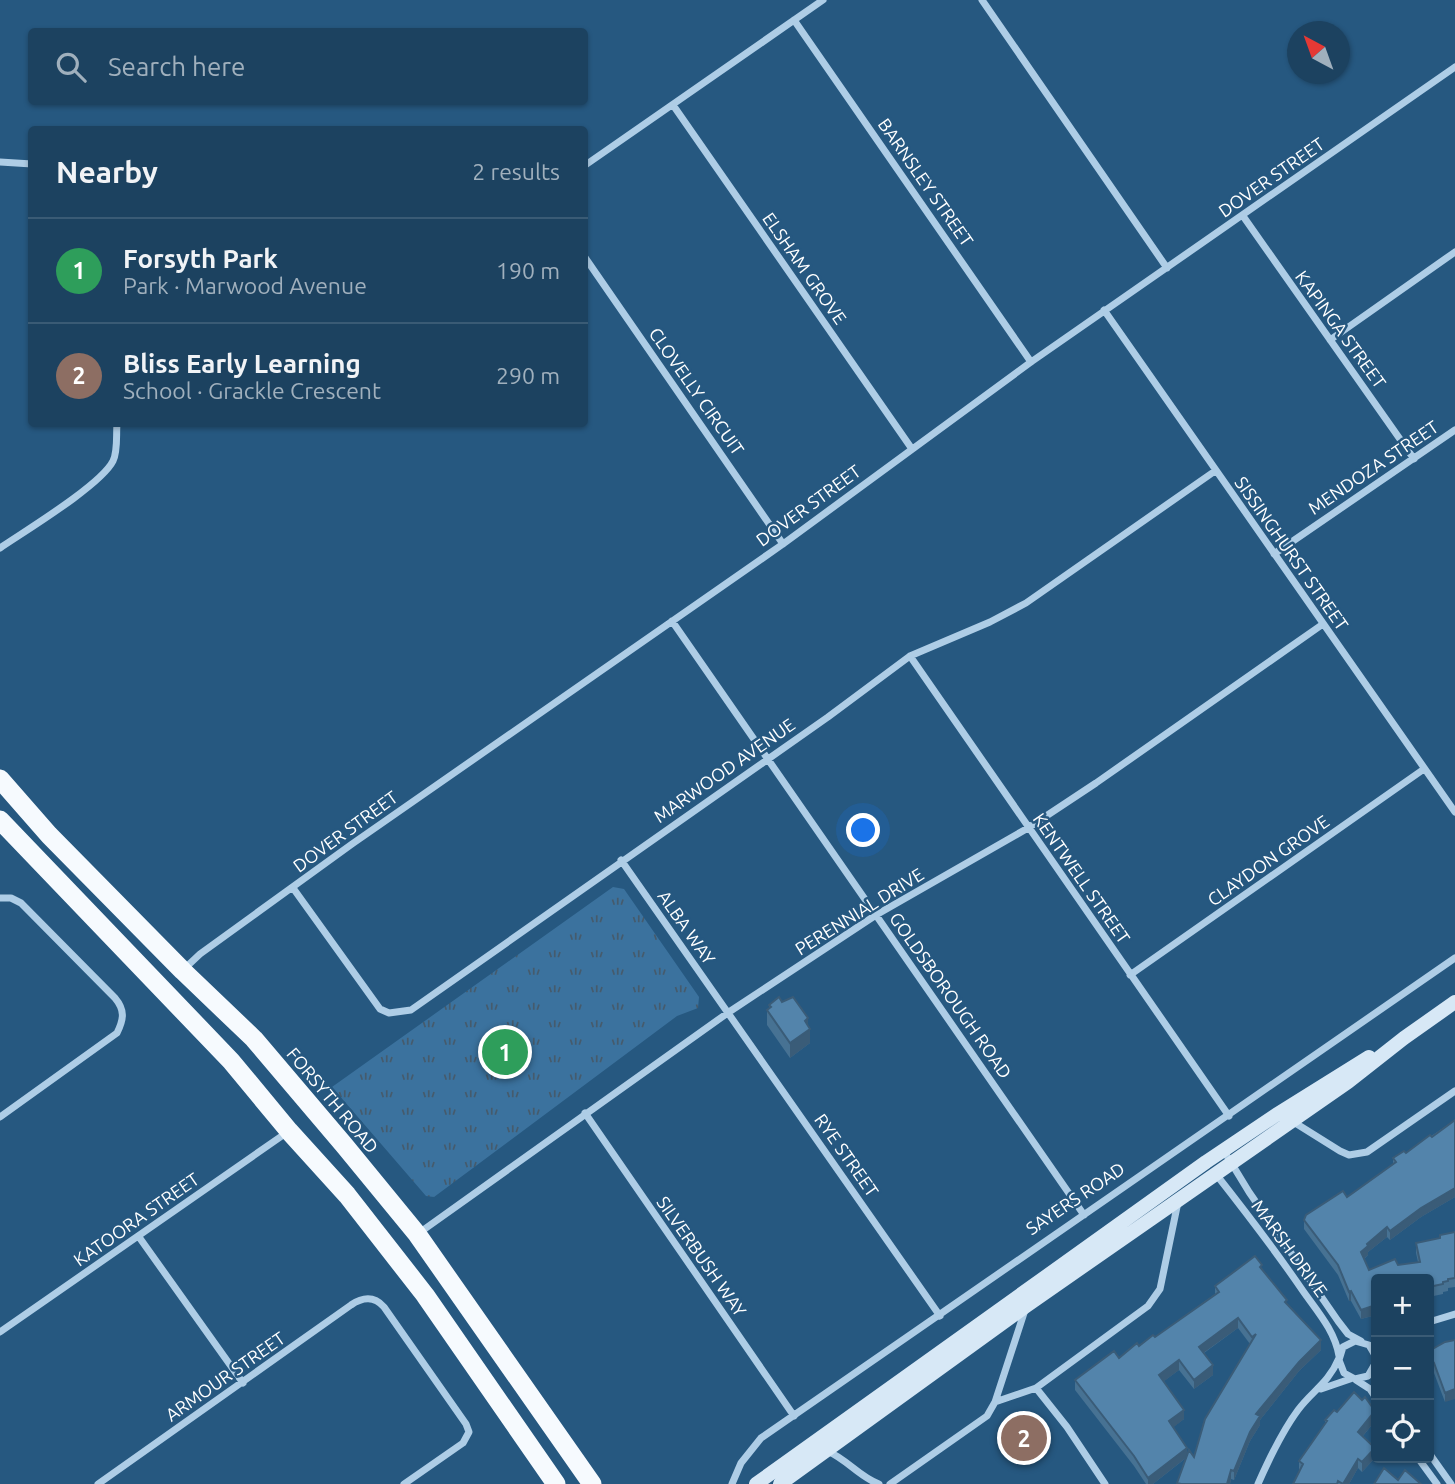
<!DOCTYPE html>
<html lang="en">
<head>
<meta charset="utf-8">
<style>
  :root { --surface:#1c4260; --page:#294d69; --text:#f1f3f6; --muted:#a0b0bd; --line:#3a5b75; --accent:#efbd73 }
  body { margin:0; font-family:Ubuntu,sans-serif; background:var(--page); color:var(--text) }
  .controls { position:absolute; right:21px; bottom:21px; display:grid; overflow:hidden; border-radius:7px; box-shadow:0 2px 5px #0004 }
  .controls button { width:63px; height:63px; display:grid; place-items:center; padding:0; border:0; border-bottom:2px solid var(--line); background:var(--surface); color:var(--text); font:35px sans-serif }
  .compass { position:absolute; left:1287px; top:21px; width:63px; height:63px; border-radius:50%; background:var(--surface); box-shadow:0 2px 5px #0004; rotate:319deg }
  .you { position:absolute; left:864px; top:831px; width:24px; height:24px; margin:-18px; border:5px solid #fff; border-radius:50%; background:#1a73e8; box-shadow:0 0 0 10px #1a73e833 }
  .badge { display:grid; place-items:center; width:46px; height:46px; border-radius:50%; background:var(--accent); color:#fff; font-size:23px; font-weight:700 }
  .pin { position:absolute; translate:-50% -50%; border:4px solid #fff; box-shadow:0 2px 7px #0006 }
  .list { margin:0; padding:0; list-style:none }
  h2 { display:flex; justify-content:space-between; align-items:center; height:91px; margin:0; padding:0 28px; font-size:30px }
  h2 small { font-size:23px; font-weight:400; color:var(--muted) }
  .list li { display:grid; grid-template-columns:46px 1fr auto; gap:21px; align-items:center; box-sizing:border-box; height:105px; padding:0 28px; border-top:2px solid var(--line) }
  .list b { display:block; font-size:26px; white-space:nowrap }
  .list p { margin:0; font-size:23px; white-space:nowrap; color:var(--muted) }
  .list em { font-size:23px; font-style:normal; color:var(--muted) }
  .icon { flex:none; width:38px; height:38px; fill:none; stroke:currentColor; stroke-width:2; stroke-linecap:round; stroke-linejoin:round }
  .map { position:relative; flex:none; width:1455px; height:1484px; overflow:hidden }
  .search { position:absolute; background:var(--surface); box-shadow:0 2px 5px #0004; left:28px; top:28px; width:560px; height:77px; display:flex; align-items:center; gap:18px; box-sizing:border-box; padding:0 24px; border-radius:7px; color:var(--muted); font-size:26px }
  .panel { position:absolute; background:var(--surface); box-shadow:0 2px 5px #0004; left:28px; top:126px; width:560px; height:301px; border-radius:7px }
  .map>svg:first-child { display:block }
  .park { fill:url(#park-tufts) }
  .lines { fill:none; stroke-linecap:round; stroke-linejoin:round }
  .minor { stroke:#aecde6; stroke-width:7 }
  .secondary { stroke:#d7e8f6; stroke-width:14 }
  .trunk { stroke:#f6fafe; stroke-width:19 }
  .wall { fill:#477293; fill-rule:evenodd }
  .shaded-wall { fill:#3a5c78 }
  .building { fill:#5384ab; stroke:#3a5c78; stroke-width:2 }
  .labels { text-anchor:middle; dominant-baseline:central; stroke-width:5; stroke-linejoin:round; paint-order:stroke }
  .street-label { font-size:18px; fill:#fff; stroke:#265880 }
</style>
</head>
<body>
<div class="map">
<svg width="1455" height="1484" viewBox="0 0 1455 1484">
  <defs>
    <pattern id="park-tufts" width="24" height="20" patternUnits="userSpaceOnUse" patternTransform="scale(1.75)"><rect width="24" height="20" fill="#3b729e"/><path d="M3 7l-1-3M5 7V3M7 7l1-3M15 17l-1-3M17 17v-4M19 17l1-3" fill="none" stroke="#455b6d"/></pattern>
  </defs>
  <rect width="100%" height="100%" fill="#265880"/>
  <path class="park" d="M613,887L624,889L699,997L698,1008L677,1016L434,1197L426,1196L332,1087Z"/>
  <g class="lines">
    <path class="minor" d="M982,0L1167,268
      M794,20L1031,362
      M673,105L912,449
      M0,162L32,164
      M584,166L823,0
      M1243,216L1414,459
      M584,256L783,544
      M1104,310L1455,812
      M1330,340L1455,252
      M0,548C25,531 101,485 113,461C118,451 116,435 117,424
      M1274,554L1455,430
      M672,621L1084,1215
      M910,656L1229,1116
      M621,860L940,1316
      M293,888L380,1009L389,1013L411,1010L828,717L910,656L990,622L1026,603L1215,471
      M0,898H11L21,903L115,998C125,1010 124,1019 117,1033L0,1117
      M183,970L200,954L352,844L783,544L1031,362L1455,67
      M1130,975L1424,769
      M585,1113L794,1416
      M1292,1121L1340,1151L1349,1155L1367,1152L1455,1091
      M1224,1151L1249,1192L1338,1321L1348,1334L1361,1341
      M1215,1173C1245,1211 1275,1250 1303,1291C1317,1311 1335,1331 1339,1356
      M419,1233L729,1012L876,915L1028,828L1096,783L1323,624
      M139,1237L243,1383
      M1429,1322L1455,1314
      M0,1332L289,1131
      M1376,1357L1369,1345L1355,1341L1343,1347L1339,1360L1344,1373L1355,1379L1368,1376L1376,1362
      M1356,1380L1370,1389L1376,1398
      M1036,1388L1067,1427L1105,1484
      M1321,1389L1353,1378
      M995,1402L1036,1388L1148,1306L1160,1289L1178,1202
      M827,1451C847,1459 859,1477 879,1484
      M1429,1453L1451,1484
      M1418,1458L1437,1484
      M98,1484L351,1305C363,1297 374,1296 384,1307L466,1424L469,1432L463,1443L404,1484
      M732,1484L741,1463L761,1438L1455,958
      M890,1484L987,1416L995,1402L1025,1310
      M1258,1484C1269,1459 1281,1433 1298,1410C1313,1390 1328,1384 1339,1358"/>
    <path class="secondary" d="M756,1484L1206,1162L1276,1115L1369,1057
      M780,1484L1026,1306L1348,1082L1404,1038L1455,1002"/>
    <path class="trunk" d="M0,779L49,835L183,971L254,1039L344,1145L417,1234L592,1484
      M0,820L231,1061L289,1131L347,1195L425,1295L556,1484"/>
  </g>
  <path class="wall" d="M782,1002L808,1026L810,1043L790,1058L767,1025V1010L769,1009V1005Z
    M1455,1120V1197L1421,1217L1390,1240L1387,1237L1368,1252V1255L1364,1259L1369,1270L1418,1262L1416,1253V1243L1440,1238L1455,1232V1287L1448,1288V1291L1443,1292V1294L1429,1297V1279H1376V1315L1361,1319L1351,1301H1349L1338,1275L1304,1229V1220L1347,1197L1393,1164V1158L1406,1153Z
    M1262,1271L1321,1350L1299,1371L1260,1420V1425L1250,1441L1234,1480L1231,1479L1230,1484H1177L1186,1458L1153,1484H1146L1134,1466L1075,1390V1380L1119,1358L1155,1337L1215,1294V1286ZM1238,1328L1250,1344L1194,1457L1187,1455L1173,1427L1184,1419L1164,1381L1179,1370L1194,1389L1213,1375L1204,1353Z
    M1445,1342V1402L1434,1373L1431,1375L1429,1370V1351Z
    M1337,1412L1375,1421L1363,1436L1375,1458L1362,1472L1358,1468L1349,1484H1293L1299,1471V1461L1325,1424V1420Z"/>
  <path class="shaded-wall" d="M808,1018V1030L810,1029V1043L790,1058V1043L805,1021Z
    M1455,1188V1197L1421,1217L1390,1240V1231L1421,1208Z
    M1387,1227V1237L1368,1252V1255L1361,1261V1252L1367,1244Z
    M1351,1291V1301H1349V1292Z
    M1376,1305V1315L1361,1319V1310Z
    M1238,1318V1328L1199,1356V1347Z
    M1321,1340V1350L1299,1371L1260,1420V1425L1250,1441L1234,1480V1471L1256,1414L1299,1362Z
    M1179,1360V1370L1159,1385V1375Z
    M1434,1363V1373L1431,1375V1365Z
    M1213,1365V1375L1194,1389V1380Z
    M1455,1389V1399L1445,1402V1393Z
    M1184,1410V1419L1169,1431V1421Z
    M1375,1411V1421L1358,1442V1432Z
    M1187,1448V1457L1153,1484H1148V1478Z
    M1375,1448V1458L1362,1472V1462Z
    M1358,1459V1468L1349,1484H1343Z
    M1231,1470V1479L1230,1484H1227Z"/>
  <path class="building" d="M779,997L782,1002L793,997L808,1018L805,1021L810,1029L790,1043L767,1010L771,1007L769,1005Z
    M1455,1120V1188L1421,1208L1390,1231L1387,1227L1367,1244L1368,1246L1361,1252L1369,1270L1395,1259L1398,1265L1420,1262L1416,1243L1440,1238V1235L1455,1232V1278L1448,1279V1281L1443,1282V1284L1429,1287V1279H1376V1305L1361,1310L1351,1291L1349,1292L1338,1265L1304,1220L1306,1215L1343,1191L1347,1197L1396,1162L1393,1158L1404,1151L1406,1153L1430,1135L1432,1137Z
    M1255,1256L1262,1265L1260,1267L1287,1300L1285,1302L1321,1340L1299,1362L1256,1414L1260,1416L1250,1432L1234,1471L1231,1470L1227,1484H1181L1177,1483L1189,1450L1194,1457L1205,1419L1256,1334L1252,1337L1238,1318L1199,1347L1213,1365L1194,1380L1179,1360L1159,1375L1184,1410L1169,1421L1187,1448L1148,1478L1134,1456L1075,1380L1114,1351L1119,1358L1137,1343L1139,1346L1153,1335L1155,1337L1219,1292L1215,1286Z
    M1455,1340V1389L1445,1393L1434,1363L1431,1365L1429,1360V1351L1445,1342Z
    M1354,1392L1362,1400L1365,1397L1375,1411L1358,1432L1375,1448L1362,1462L1358,1459L1343,1484L1338,1481L1337,1484H1293L1303,1464L1299,1461L1327,1421L1325,1420L1334,1410L1337,1412Z
    M1384,1468L1398,1480L1405,1470L1421,1484H1374Z"/>
  <g class="labels">
    <g class="street-label">
      <text transform="translate(1271 177) rotate(-35)">DOVER STREET</text>
      <text transform="translate(926 182) rotate(55)">BARNSLEY STREET</text>
      <text transform="translate(805 268) rotate(55)">ELSHAM GROVE</text>
      <text transform="translate(1341 329) rotate(54)">KAPINGA STREET</text>
      <text transform="translate(697 391) rotate(55)">CLOVELLY CIRCUIT</text>
      <text transform="translate(1373 467) rotate(-34)">MENDOZA STREET</text>
      <text transform="translate(808 505) rotate(-36)">DOVER STREET</text>
      <text transform="translate(1292 553) rotate(55)">SISSINGHURST STREET</text>
      <text transform="translate(724 770) rotate(-35)">MARWOOD AVENUE</text>
      <text transform="translate(345 831) rotate(-36)">DOVER STREET</text>
      <text transform="translate(1268 860) rotate(-35)">CLAYDON GROVE</text>
      <text transform="translate(1082 878) rotate(55)">KENTWELL STREET</text>
      <text transform="translate(859 911) rotate(-32)">PERENNIAL DRIVE</text>
      <text transform="translate(687 927) rotate(55)">ALBA WAY</text>
      <text transform="translate(951 995) rotate(55)">GOLDSBOROUGH ROAD</text>
      <text transform="translate(333 1100) rotate(50)">FORSYTH ROAD</text>
      <text transform="translate(847 1155) rotate(55)">RYE STREET</text>
      <text transform="translate(1075 1198) rotate(-34)">SAYERS ROAD</text>
      <text transform="translate(136 1219) rotate(-35)">KATOORA STREET</text>
      <text transform="translate(1290 1248) rotate(54)">MARSH DRIVE</text>
      <text transform="translate(702 1256) rotate(55)">SILVERBUSH WAY</text>
      <text transform="translate(225 1376) rotate(-35)">ARMOUR STREET</text>
    </g>
  </g>
</svg>
<div class="controls">
<button>+</button>
<button>−</button>
<button><svg class="icon" aria-label="locate" viewBox="0 0 24 24"><circle cx="12" cy="12" r="6"/><path d="M12 2v4M12 18v4M2 12h4M18 12h4"/></svg></button>
</div>
<svg class="compass" viewBox="-18 -18 36 36"><path d="M0-13l5 13h-10z" fill="#e53935"/><path d="M0 13l5-13h-10z" fill="#a0b0bd"/></svg>
<div class="you"></div>
<div class="pin badge" style="left:505px;top:1052px;background:#2e9e5b">1</div>
<div class="pin badge" style="left:1024px;top:1438px;background:#8d6e63">2</div>
<div class="search"><svg class="icon" aria-label="search" viewBox="0 0 24 24"><circle cx="10" cy="10" r="6"/><path d="M15 15l6 6"/></svg>Search here</div>
<section class="panel">
<h2>Nearby<small>2 results</small></h2>
<ul class="list">
<li><span class="badge" style="background:#2e9e5b">1</span><div><b>Forsyth Park</b><p>Park · Marwood Avenue</p></div><em>190 m</em></li>
<li><span class="badge" style="background:#8d6e63">2</span><div><b>Bliss Early Learning</b><p>School · Grackle Crescent</p></div><em>290 m</em></li>
</ul>
</section>
</div>
</body>
</html>
